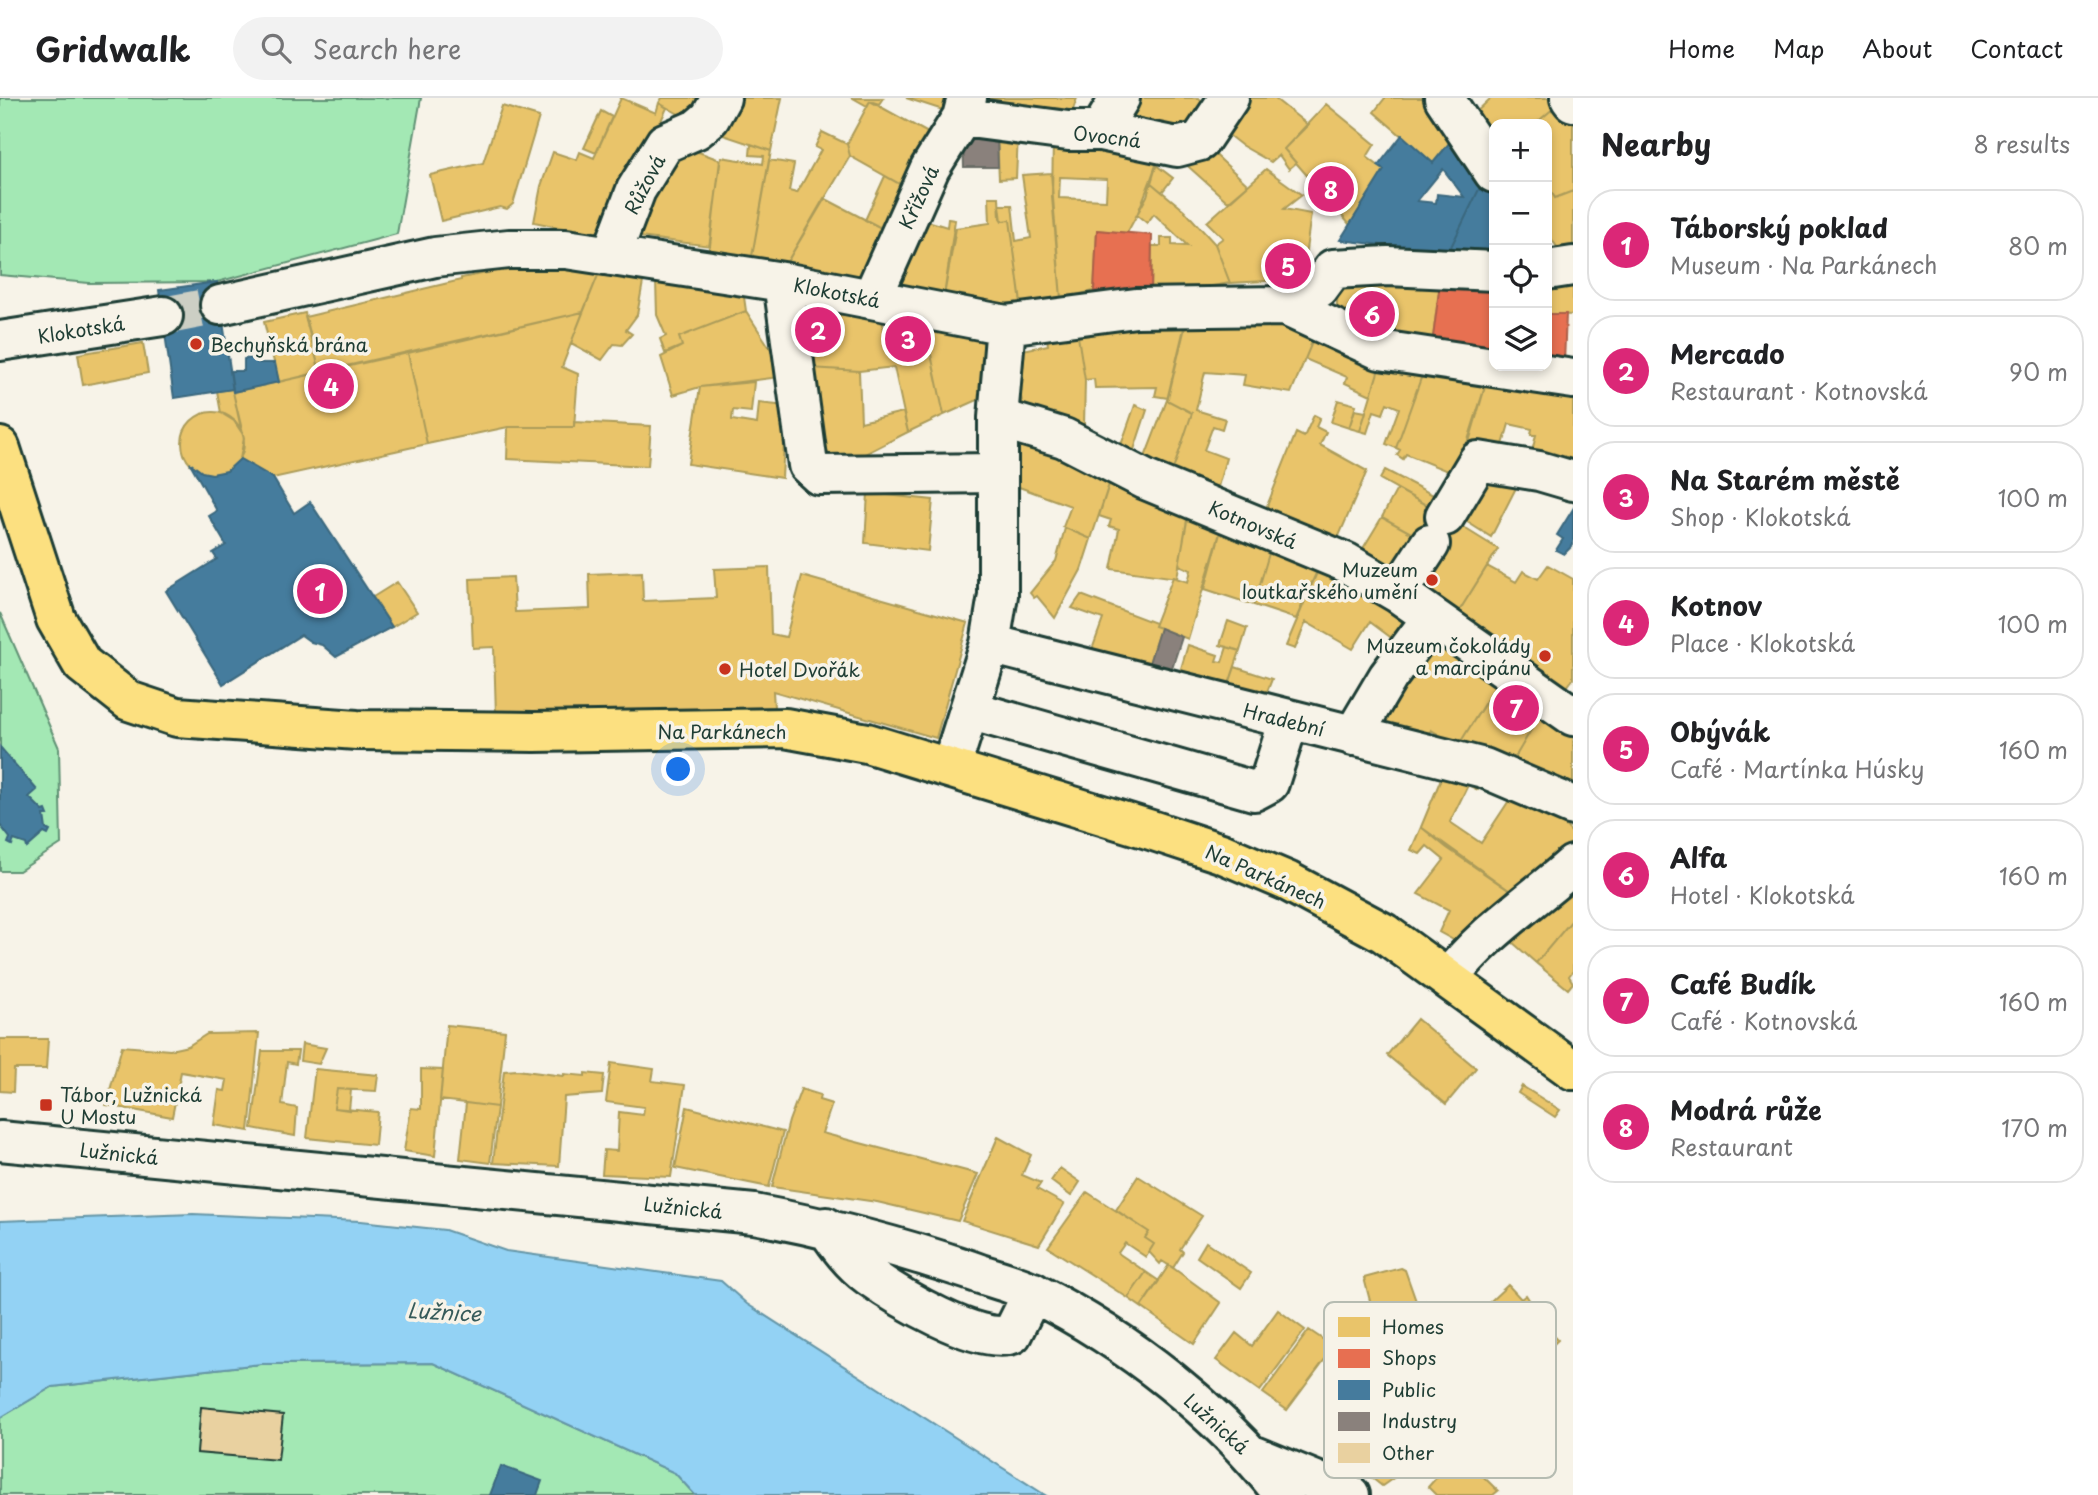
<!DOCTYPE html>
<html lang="en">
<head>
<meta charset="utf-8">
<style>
  :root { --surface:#fff; --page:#f2f2f2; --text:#202124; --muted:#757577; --line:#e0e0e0; --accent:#db2777 }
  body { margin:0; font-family:"Playpen Sans",sans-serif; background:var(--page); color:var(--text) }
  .controls { position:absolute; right:21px; top:21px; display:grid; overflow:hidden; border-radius:14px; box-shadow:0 4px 10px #0003 }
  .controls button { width:63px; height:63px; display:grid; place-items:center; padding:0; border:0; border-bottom:2px solid var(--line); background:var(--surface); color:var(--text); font:35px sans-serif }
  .you { position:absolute; left:679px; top:672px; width:24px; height:24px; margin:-18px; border:5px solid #fff; border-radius:50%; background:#1a73e8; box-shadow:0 0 0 10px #1a73e833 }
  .badge { display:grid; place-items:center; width:46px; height:46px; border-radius:50%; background:var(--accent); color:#fff; font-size:23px; font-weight:700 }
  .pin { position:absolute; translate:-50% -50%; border:4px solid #fff; box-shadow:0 2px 7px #0006 }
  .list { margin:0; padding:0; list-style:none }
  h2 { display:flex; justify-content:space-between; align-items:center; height:91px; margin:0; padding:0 28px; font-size:30px }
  h2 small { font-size:23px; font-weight:400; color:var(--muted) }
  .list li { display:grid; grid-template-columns:46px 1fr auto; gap:21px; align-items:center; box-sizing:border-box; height:112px; margin:0 14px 14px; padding:0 14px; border:2px solid var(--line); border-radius:28px }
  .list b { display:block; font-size:26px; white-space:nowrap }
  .list p { margin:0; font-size:23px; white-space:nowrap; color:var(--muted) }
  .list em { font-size:23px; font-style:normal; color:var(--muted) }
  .icon { flex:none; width:38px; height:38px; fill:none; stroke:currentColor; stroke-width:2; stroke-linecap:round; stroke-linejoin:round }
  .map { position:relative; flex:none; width:1573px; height:1397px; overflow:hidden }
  header { display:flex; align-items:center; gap:42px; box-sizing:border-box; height:98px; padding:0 35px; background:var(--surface); border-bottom:2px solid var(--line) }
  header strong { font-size:33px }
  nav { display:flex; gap:38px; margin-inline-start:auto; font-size:24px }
  .search { width:490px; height:63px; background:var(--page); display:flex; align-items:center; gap:18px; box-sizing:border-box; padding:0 24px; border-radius:38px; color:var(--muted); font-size:26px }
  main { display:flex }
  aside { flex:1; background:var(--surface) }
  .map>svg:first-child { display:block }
  .green { fill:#a3e8b4; stroke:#619274; stroke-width:2 }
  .water { fill:#93d2f4; stroke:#6596a7; stroke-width:2 }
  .homes { fill:#e9c46a; stroke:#ac9c5a; stroke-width:2; fill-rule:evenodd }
  .shops { fill:#e76f51; stroke:#ab6048; stroke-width:2 }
  .public { fill:#457b9d; stroke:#3a687e; stroke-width:2; fill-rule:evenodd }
  .industry { fill:#8a817c; stroke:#6a6d66; stroke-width:2 }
  .building { fill:#e9d1a0; stroke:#1f3d34; stroke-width:2 }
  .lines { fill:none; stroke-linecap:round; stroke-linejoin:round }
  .minor-tunnel { stroke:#cccfc4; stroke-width:38; stroke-dasharray:38 19; stroke-linecap:butt }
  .minor-casing { stroke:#1f3d34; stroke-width:44 }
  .major-casing { stroke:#1f3d34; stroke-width:44 }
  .minor { stroke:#f7f3e8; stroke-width:38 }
  .major { stroke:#fce080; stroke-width:38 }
  .poi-dot { fill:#c8321e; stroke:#f7f3e8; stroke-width:2.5 }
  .labels { text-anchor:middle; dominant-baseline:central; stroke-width:7; stroke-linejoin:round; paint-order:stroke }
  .street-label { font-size:19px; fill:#1f3d34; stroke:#f7f3e8 }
  .poi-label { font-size:19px; fill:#1f3d34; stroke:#f7f3e8; text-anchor:start }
  .water-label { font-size:21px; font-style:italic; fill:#365b5a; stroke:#f7f3e8 }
  .key { fill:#f7f3e8; stroke:#b6bcb2; stroke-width:2 }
  .key-label { font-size:19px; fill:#1f3d34 }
</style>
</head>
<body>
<header>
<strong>Gridwalk</strong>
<div class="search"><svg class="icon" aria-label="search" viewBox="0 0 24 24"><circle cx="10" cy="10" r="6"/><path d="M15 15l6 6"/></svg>Search here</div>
<nav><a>Home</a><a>Map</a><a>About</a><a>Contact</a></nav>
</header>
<main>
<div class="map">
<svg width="1573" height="1397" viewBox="0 0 1573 1397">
  <rect width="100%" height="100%" fill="#f7f3e8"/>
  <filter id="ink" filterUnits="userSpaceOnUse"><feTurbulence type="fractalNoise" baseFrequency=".0143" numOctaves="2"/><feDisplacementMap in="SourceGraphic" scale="14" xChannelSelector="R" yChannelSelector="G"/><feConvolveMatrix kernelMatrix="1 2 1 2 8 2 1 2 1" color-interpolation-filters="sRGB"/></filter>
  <g filter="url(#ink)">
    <path class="green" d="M0,0H421L397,136L217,184L89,185L0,177Z
      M0,515L59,650L61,746L19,773H0Z
      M433,1265L675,1375L695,1397H0V1320L52,1289L261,1266Z"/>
    <path class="water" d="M193,1116L361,1123L445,1132L506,1153L721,1183L747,1206L1045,1397H695L675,1375L433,1265L261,1266L52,1289L0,1320V1123Z"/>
    <path class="homes" d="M621,0L656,15L659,5L667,10L607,139L534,124L541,88L553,54L577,62L580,54L594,60Z
      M662,0H706L693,24L659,5Z
      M735,0H782L771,53L714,34Z
      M853,0H883L879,6L870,3L867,8Z
      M906,0H957L952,15Z
      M979,0H1077L1068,26L978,4Z
      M1131,0H1198L1212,8L1195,39L1120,19Z
      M1237,0H1274L1308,27L1284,51L1296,65L1289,71L1279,57L1271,64L1241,47L1217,28Z
      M1385,0H1432L1455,38L1433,65L1374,14Z
      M1491,0H1554L1561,4L1535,26H1494V65L1469,21Z
      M870,3L930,36L907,90L850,58L847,46Z
      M1561,4L1573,18V93L1555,100L1547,87V26H1535Z
      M1326,6L1375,46L1367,59L1384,72L1350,127L1284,51Z
      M502,8L539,19L513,106L507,111L500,109L441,123L430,77L483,65Z
      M601,13L612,19L596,55L584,50Z
      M822,34L847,46L850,58L783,171L751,164L769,62L794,66L789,93L797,95L821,52L815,49Z
      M1018,37L1016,80L999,81L997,38Z
      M1053,42L1158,62L1147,98L1127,135L1097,132L1094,193L1061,200L1052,99ZM1060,79L1107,81L1106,102L1059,100Z
      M677,46L720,62L710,148L631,138Z
      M751,46L771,53L751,164L708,157L721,59L763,66L764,58L750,57Z
      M1206,48L1248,87L1228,104L1181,62Z
      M1156,67L1173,80L1162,94L1150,84Z
      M1266,71L1302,97L1284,111L1311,116L1302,181L1230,185L1215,146L1223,140L1207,124Z
      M1051,75L1061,200L1021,206L1010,122L1002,123L1000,107H1012L1016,143L1031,140L1022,77Z
      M885,78L908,91L889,134L865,122Z
      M1150,84L1184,112L1215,146L1230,185L1184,193L1151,195L1152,148H1161V140H1172V147L1188,148L1154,116L1147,125L1137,117Z
      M1547,87L1555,100L1573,93V152L1560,153L1547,135Z
      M989,99H999L1000,120L1002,123L1010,122L1021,205L978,206L944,198L956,130L990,125Z
      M824,100L889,134L860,181L783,171Z
      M918,120L947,129L948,121L955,122L944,198L898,188Z
      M534,163L599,175L583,214L320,274L305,219L461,182V180L533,166Z
      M599,175L643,184L637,217L626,232L632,236L622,247L614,246L602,262L571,245Z
      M656,183L743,192L746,213L679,239L682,248L665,255L660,241L666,238L657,217Z
      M1547,183H1573V217L1547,216Z
      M1440,185L1432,247L1336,223L1338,189Z
      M746,213L788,278L700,289L673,297L661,259L682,248L679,239Z
      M583,214L562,269L578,276L574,329H508L427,346L408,255Z
      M305,215L320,274L279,284L264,224Z
      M804,216L883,218V237L926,233L944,317L908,334L894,269L859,273L811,270Z
      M1186,225L1168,300L1155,298L1157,289L1095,290L1094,281L1085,282L1076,226Z
      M1076,226L1085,282L1084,328L1023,310L1013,254L1048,247L1046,233Z
      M1185,226L1294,229L1315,237L1291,295L1243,287L1245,277L1205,274L1196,312L1225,321L1222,331L1213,328L1204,352L1226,360L1216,396L1173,372L1192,315L1167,302Z
      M926,233L983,234V294L980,301L944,317Z
      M1315,237L1382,261L1371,297L1345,285L1347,279L1305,261Z
      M143,245L148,275L83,287L78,256Z
      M408,255L427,346L273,380L240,361L244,340L233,294Z
      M1382,261L1425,269L1396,350L1386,346L1399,310L1387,305L1383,316L1374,313L1367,335L1360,333Z
      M1425,269L1487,282L1457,377L1406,356L1403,361L1397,357L1400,352L1396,350Z
      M811,270L859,273L861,324L903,314L908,334L865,356L824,362Z
      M1487,282L1573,295V373L1530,362L1536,337H1531L1532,331L1509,326L1503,347L1515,349L1514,359L1467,351Z
      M754,284L751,314L733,312L732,322L757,326L759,305L786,308L782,380L688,366L700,289Z
      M233,291V294L242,335L234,323L221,315L217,293Z
      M1167,302L1192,315L1173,372L1144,362Z
      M1338,302L1356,307L1349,330L1331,324Z
      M1135,307L1147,312L1132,358L1119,353Z
      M1355,312L1366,314L1360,333L1349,330Z
      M182 345a31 31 0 1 1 62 0a31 31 0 1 1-62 0Z
      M1314,317L1320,320L1316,329L1326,334L1320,347L1367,373L1336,445L1265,413L1296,335L1304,339Z
      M574,324L651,328L648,368L507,361L508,329H574Z
      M1021,340L1112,377L1091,441L1063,429L1071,408L1011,386Z
      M1385,372L1445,403L1437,413L1380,381Z
      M1490,376L1521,380L1491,439L1464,422Z
      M1112,377L1188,416L1177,480L1111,471L1119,431L1109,428L1111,422L1099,418Z
      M1397,391L1437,413L1422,441L1382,419Z
      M868,395L933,402L928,453L865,445Z
      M1188,418L1222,428L1188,541L1154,528L1173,479L1188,484L1191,472L1179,467Z
      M1382,419L1422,441L1399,472L1359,457Z
      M1453,423L1498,451L1456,518L1419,487Z
      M1222,428L1272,445L1254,507L1205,491Z
      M1065,430L1091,441L1081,472L1055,520L1037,498L1034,500L1030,495L1056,463Z
      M1272,445L1321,464L1296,521L1254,507Z
      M1321,465L1413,528L1401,547L1370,524L1353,551L1306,524L1295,551L1286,548Z
      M1548,467L1573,481V581L1564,593L1456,518L1487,468L1516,484L1523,473L1538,481Z
      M769,469L771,536L786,539L802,478L968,525L936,640L773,593L774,609L496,618L494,549L473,550L470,481L513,479L515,514L590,511L589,476L642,474L643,503L716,500L714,471Z
      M397,484L417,514L392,529L373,499Z
      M1081,497L1155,525L1154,528L1160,530L1145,578L1089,560L1103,521L1072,510Z
      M1228,523L1247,530L1240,553L1220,547Z
      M1427,540L1497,586L1458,648L1431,632L1425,643L1370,623Z
      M1188,547L1218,557L1216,563L1222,564L1227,549L1240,553L1227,592L1179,577Z
      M1235,569L1272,581L1263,604L1227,592Z
      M1497,585L1541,615L1510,668L1458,648Z
      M1542,613L1573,634V693L1510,668Z
      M1445,671L1483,682L1478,692L1468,687L1450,724L1481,745L1516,692L1554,715L1573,736V756L1520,800L1421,729Z
      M1421,729L1447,750L1520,800L1470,826L1457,844L1439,834L1449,812L1418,796L1444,762L1427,748L1420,756L1411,752Z
      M1573,778V821L1536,865L1503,836Z
      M1573,821V873L1569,878L1573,885L1568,891L1536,865Z
      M1417,921L1476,970L1446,1006L1387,957Z
      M447,927L505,933L497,1009L440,1002Z
      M259,935L249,1033L214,1027L219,992L225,993L227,982L181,974L172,1019L106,1007L122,948L170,952L188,948L207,936Z
      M0,941H48L46,971H14L13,994L0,993Z
      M302,946L326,950L319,966L300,963Z
      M262,953H298L296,966L287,964L282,1007L297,1010L295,1038L252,1030Z
      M611,965L654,971L652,983L685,987L671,1079L602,1076L604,1052L617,1053L619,1014L643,1017L644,1009L606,1004Z
      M315,971L378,977L376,993L337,991L334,1010L378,1014L375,1047L307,1040Z
      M421,971L443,972L435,1058L404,1053L411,1010L421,1011Z
      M517,972L564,978V976L585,978V975L604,977L602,996L564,999L559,1068L493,1065L504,973Z
      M1522,988L1560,1012L1555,1019L1518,995Z
      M337,991L351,992L349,1012L334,1010Z
      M801,991L820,997L819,1002L832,1006L822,1035L978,1076L958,1123L877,1104L772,1089L789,1023Z
      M466,1005L497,1009L490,1065L460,1061Z
      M687,1009L783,1034L769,1089L675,1070Z
      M998,1039L1031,1057L1022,1077L1041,1085L1037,1091L1064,1106L1039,1147L962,1123Z
      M1060,1070L1080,1084L1071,1098L1051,1083Z
      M1138,1078L1202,1118L1180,1151L1183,1154L1173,1170L1162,1163L1160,1166L1149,1154L1154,1146L1145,1140L1149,1134L1116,1112Z
      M1087,1094L1149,1134L1145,1140L1154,1146L1146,1159L1125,1145L1118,1155L1146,1174L1128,1200L1048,1149Z
      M1206,1144L1251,1175L1241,1190L1197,1159Z
      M1169,1167L1221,1205L1194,1246L1141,1209Z
      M1401,1170L1405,1172L1417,1206L1375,1222L1364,1180Z
      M1146,1174L1159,1183L1141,1209L1128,1200Z
      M1508,1187L1521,1201L1526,1197L1530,1203L1526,1207L1533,1215L1504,1241L1480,1213Z
      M1425,1203L1451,1246L1436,1259L1429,1248L1395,1264L1375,1222Z
      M1278,1212L1305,1232L1260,1293L1216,1262L1236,1235L1252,1248Z
      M1533,1215L1541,1223L1545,1219L1550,1225L1546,1229L1558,1242L1529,1269L1504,1241Z
      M1309,1232L1334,1249L1287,1312L1263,1295Z
      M1372,1327L1418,1363L1382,1388L1347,1360Z
      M1448,1344L1498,1393L1493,1397H1436L1428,1389L1445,1370L1436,1353Z"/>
    <path class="shops" d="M1097,132L1152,137L1151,195L1094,193Z
      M1440,185L1494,186V254L1432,247Z
      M1547,216H1566L1564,265L1547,262Z"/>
    <path class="public" d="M1402,37L1433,65L1455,38L1483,83L1448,155L1340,142L1384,72L1378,68ZM1443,71L1464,99L1437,96L1436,105L1417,103Z
      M1483,83L1494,95V157L1448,155Z
      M217,184L233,291L174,300L159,192Z
      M258,259V265H275L279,284L233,294L230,273H244V261Z
      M240,361L273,380L294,415L310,404L392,529L336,559L322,547L311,544L301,537L223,586L166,493L217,461L213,455L226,447L209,418L217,413L190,365L202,374L212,376L227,373Z
      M1573,411V447L1564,456L1556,452L1563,441L1557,437Z
      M0,649L37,692L29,699L43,713L46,712L48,717H44L46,731L50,733L48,737L44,735L27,750L26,746L14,742L12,747L8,745L10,740L0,727Z
      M501,1368L542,1383L537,1397H490Z"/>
    <path class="industry" d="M997,38L998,69H964L963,39Z
      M1160,530L1182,539L1167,585L1145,578Z"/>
    <path class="building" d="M201,1309L283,1317L278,1362L197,1355Z"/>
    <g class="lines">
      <path class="minor-tunnel" d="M163,218L220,207"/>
      <g class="minor-casing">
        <path id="minor" d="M1444,0L1494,75
          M1570,0L1573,4
          M962,19L1068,33H1100L1177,49L1200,43L1229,0
          M1100,33L1120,0
          M611,158L636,92L665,45L697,31L710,20L721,0
          M1547,172L1573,168
          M783,184L808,367L819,377L997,375
          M872,200L930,70L962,19L967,0
          M220,207L435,159L509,151H566L783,184L1006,227L1136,210L1285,208L1380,252L1573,281
          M1285,208L1319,190L1333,171L1388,168L1494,173
          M0,243L163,218
          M998,320L1064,340L1146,382L1345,464L1398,495L1573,618
          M1445,418L1478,363L1539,373L1573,383
          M1398,495L1430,446
          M990,546L1484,670L1573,708
          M969,612L1254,693L1269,685L1289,622
          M1353,638L1388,579L1432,520
          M951,669L990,546L998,497V320L1006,227
          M1449,880C1483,835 1531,804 1573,767
          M0,1043L754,1116C828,1130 898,1148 969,1172C990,1180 1014,1185 1034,1195C1129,1243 1219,1313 1284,1397
          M826,1129C838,1147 851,1165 869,1178C897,1198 979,1248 1012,1236L1033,1194
          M1255,1358L1350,1397"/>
      </g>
      <g class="major-casing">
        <path id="major" d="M0,349L56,521L82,566L129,603L177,619L357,632L534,634L785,630L867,645L1151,732L1221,755L1287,783L1384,835L1573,972"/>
      </g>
      <use href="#minor" class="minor"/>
      <use href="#major" class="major"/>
    </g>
  </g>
  <g class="poi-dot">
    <circle cx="196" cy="246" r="7"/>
    <circle cx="1432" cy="482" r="7"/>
    <circle cx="1545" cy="558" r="7"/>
    <circle cx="725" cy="571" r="7"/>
    <rect x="39" y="1000" width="14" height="14" rx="3.5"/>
  </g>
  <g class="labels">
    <g class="street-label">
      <text transform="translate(1107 38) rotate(7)">Ovocná</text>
      <text transform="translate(644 86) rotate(-62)">Růžová</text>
      <text transform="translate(918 99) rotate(-65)">Křížová</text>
      <text transform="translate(837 194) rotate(11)">Klokotská</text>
      <text transform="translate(81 231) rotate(-9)">Klokotská</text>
      <text transform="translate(1253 426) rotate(23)">Kotnovská</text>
      <text transform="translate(1284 621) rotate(14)">Hradební</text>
      <text x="722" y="633">Na Parkánech</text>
      <text transform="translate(1266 778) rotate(24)">Na Parkánech</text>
      <text transform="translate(119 1055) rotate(6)">Lužnická</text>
      <text transform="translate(683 1109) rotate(6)">Lužnická</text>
      <text transform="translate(1217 1325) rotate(42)">Lužnická</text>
    </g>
    <g class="poi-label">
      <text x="210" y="246">Bechyňská brána</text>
      <text x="1418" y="471" text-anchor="end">Muzeum<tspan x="1418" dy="22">loutkařského umění</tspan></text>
      <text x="1531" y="547" text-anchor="end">Muzeum čokolády<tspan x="1531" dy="22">a marcipánu</tspan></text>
      <text x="739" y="571">Hotel Dvořák</text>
      <text x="60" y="996">Tábor, Lužnická<tspan x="60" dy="22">U Mostu</tspan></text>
    </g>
    <g class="water-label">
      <text transform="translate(444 1213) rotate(3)">Lužnice</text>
    </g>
  </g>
  <rect x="1324" y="1204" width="232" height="176" rx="10" class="key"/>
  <rect x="1338" y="1219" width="32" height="20" fill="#e9c46a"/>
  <rect x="1338" y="1251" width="32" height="19" fill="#e76f51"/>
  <rect x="1338" y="1282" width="32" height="20" fill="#457b9d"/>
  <rect x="1338" y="1314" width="32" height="19" fill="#8a817c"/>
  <rect x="1338" y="1345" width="32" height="20" fill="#e9d1a0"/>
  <g class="key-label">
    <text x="1382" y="1236">Homes</text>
    <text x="1382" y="1267">Shops</text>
    <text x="1382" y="1299">Public</text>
    <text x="1382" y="1330">Industry</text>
    <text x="1382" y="1362">Other</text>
  </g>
</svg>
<div class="controls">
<button>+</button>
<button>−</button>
<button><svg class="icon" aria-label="locate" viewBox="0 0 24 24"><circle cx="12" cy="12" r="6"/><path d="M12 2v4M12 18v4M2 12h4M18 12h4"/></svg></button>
<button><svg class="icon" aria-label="layers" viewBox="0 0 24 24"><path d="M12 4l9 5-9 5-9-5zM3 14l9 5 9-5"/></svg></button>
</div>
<div class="you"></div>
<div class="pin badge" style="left:320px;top:493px">1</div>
<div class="pin badge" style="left:818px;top:232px">2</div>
<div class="pin badge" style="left:908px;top:241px">3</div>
<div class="pin badge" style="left:331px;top:288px">4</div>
<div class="pin badge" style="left:1288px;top:168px">5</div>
<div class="pin badge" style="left:1372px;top:216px">6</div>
<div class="pin badge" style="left:1516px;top:610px">7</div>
<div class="pin badge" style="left:1331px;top:91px">8</div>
</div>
<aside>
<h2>Nearby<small>8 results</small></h2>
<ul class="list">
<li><span class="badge">1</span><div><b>Táborský poklad</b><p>Museum · Na Parkánech</p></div><em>80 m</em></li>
<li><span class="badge">2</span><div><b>Mercado</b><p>Restaurant · Kotnovská</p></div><em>90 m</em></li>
<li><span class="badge">3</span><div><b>Na Starém městě</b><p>Shop · Klokotská</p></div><em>100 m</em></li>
<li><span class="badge">4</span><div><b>Kotnov</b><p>Place · Klokotská</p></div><em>100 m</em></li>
<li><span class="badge">5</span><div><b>Obývák</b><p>Café · Martínka Húsky</p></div><em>160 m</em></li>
<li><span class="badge">6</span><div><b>Alfa</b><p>Hotel · Klokotská</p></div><em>160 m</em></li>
<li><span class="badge">7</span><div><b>Café Budík</b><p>Café · Kotnovská</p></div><em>160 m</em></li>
<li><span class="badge">8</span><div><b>Modrá růže</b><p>Restaurant</p></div><em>170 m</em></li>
</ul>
</aside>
</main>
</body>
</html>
